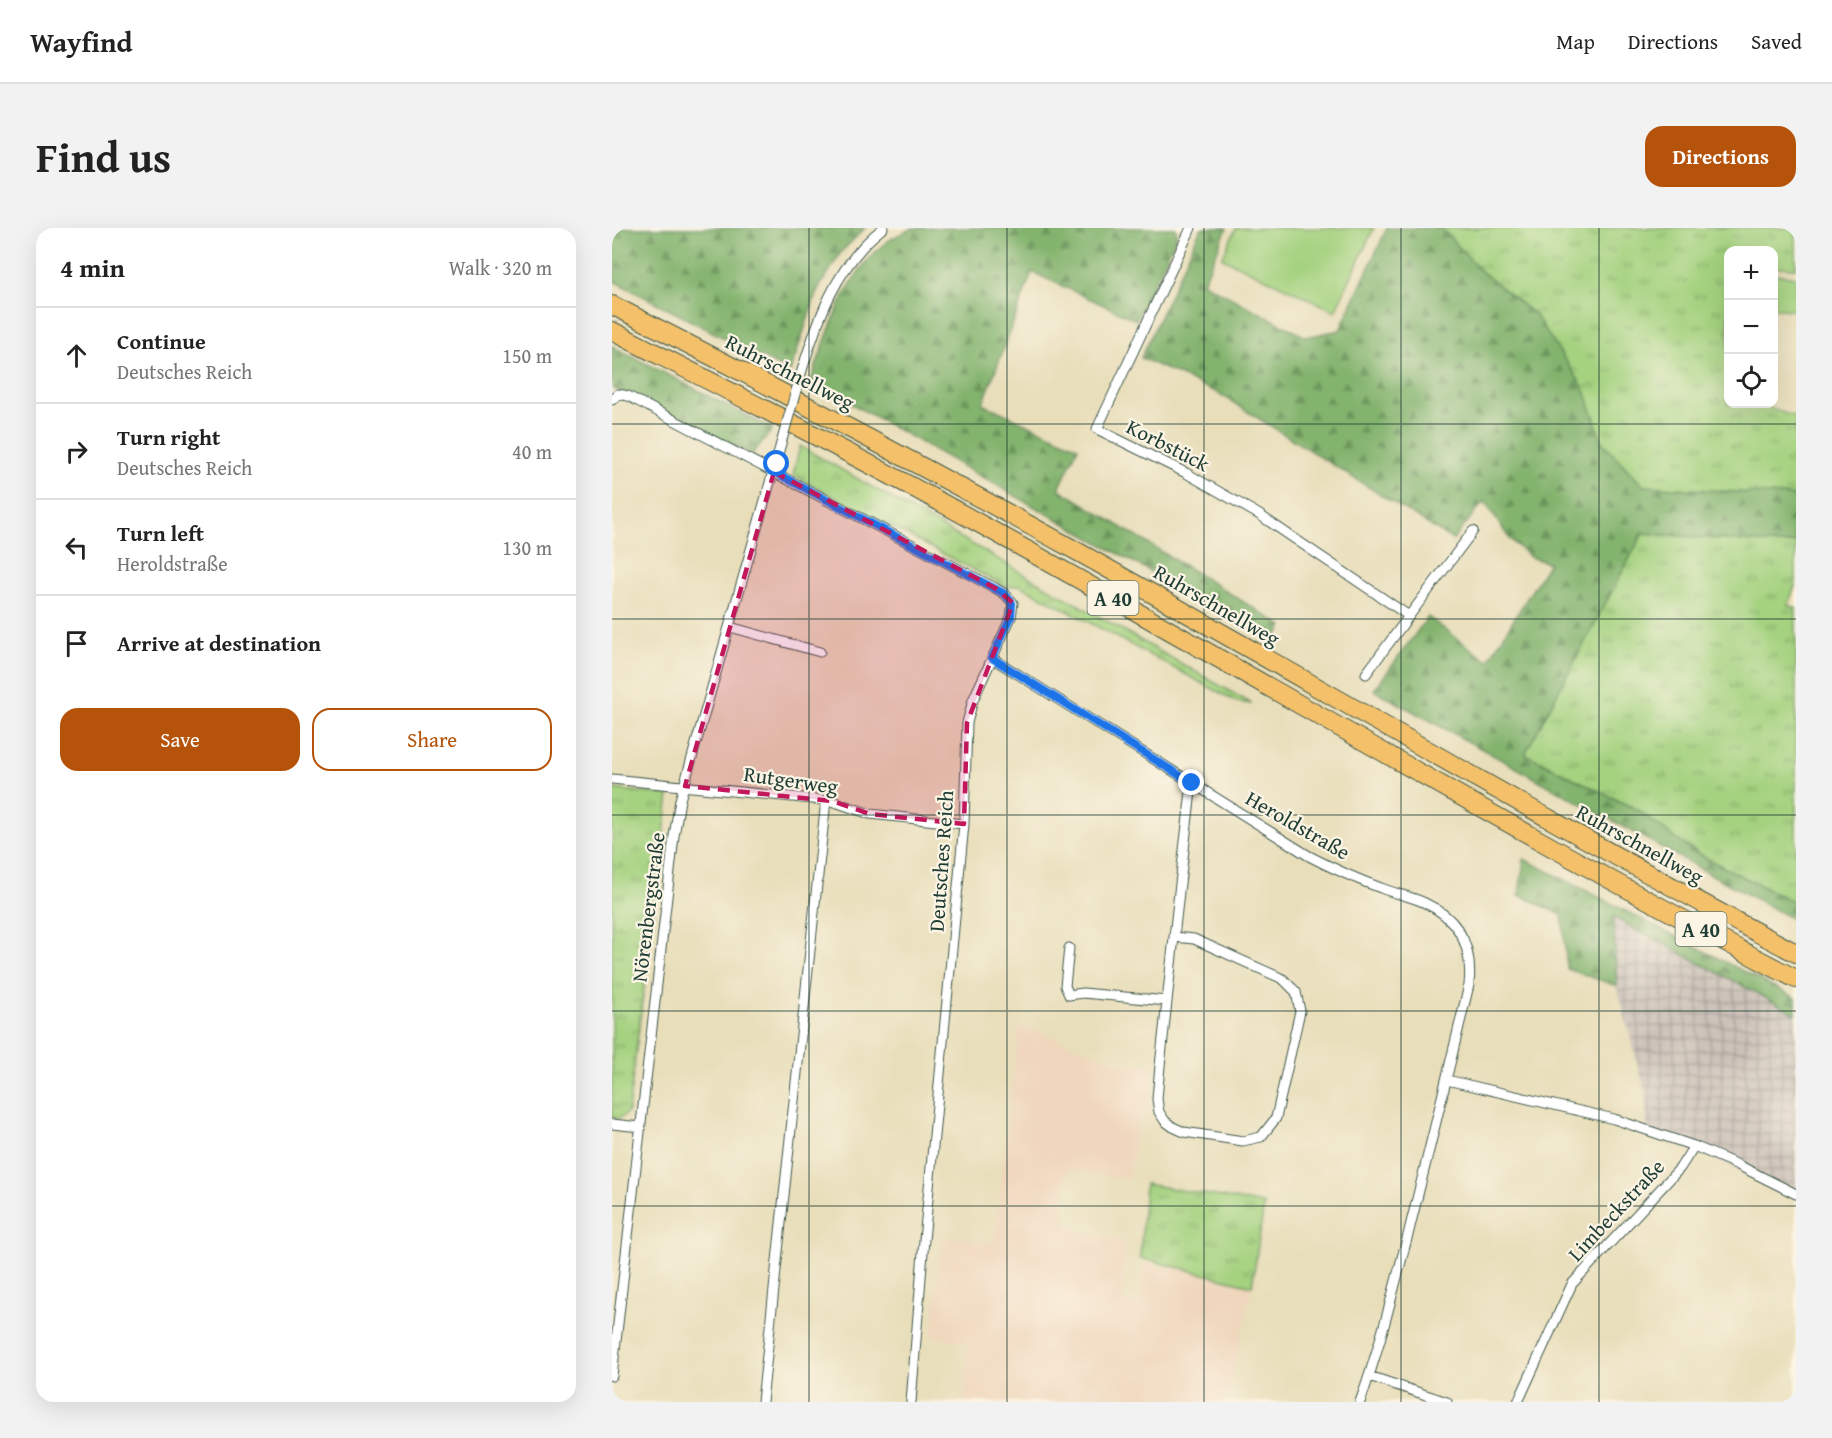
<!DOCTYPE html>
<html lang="en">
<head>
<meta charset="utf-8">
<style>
  :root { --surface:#fff; --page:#f2f2f2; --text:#222; --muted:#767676; --line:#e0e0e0; --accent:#b45309 }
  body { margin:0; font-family:"Gentium Book Plus",serif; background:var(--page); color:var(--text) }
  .controls { position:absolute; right:18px; top:18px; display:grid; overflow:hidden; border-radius:12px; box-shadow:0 6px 24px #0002 }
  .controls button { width:54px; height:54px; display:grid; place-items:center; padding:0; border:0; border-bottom:2px solid var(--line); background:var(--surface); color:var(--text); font:30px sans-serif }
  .stop { position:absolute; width:18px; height:18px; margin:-14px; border:4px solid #1a73e8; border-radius:50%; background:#fff }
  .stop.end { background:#1a73e8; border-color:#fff; box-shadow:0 2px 6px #0008 }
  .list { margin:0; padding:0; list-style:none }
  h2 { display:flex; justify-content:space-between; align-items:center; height:78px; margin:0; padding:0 24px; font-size:26px }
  h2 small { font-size:20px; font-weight:400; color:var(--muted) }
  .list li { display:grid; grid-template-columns:39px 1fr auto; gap:18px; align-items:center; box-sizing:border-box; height:96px; padding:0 24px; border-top:2px solid var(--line) }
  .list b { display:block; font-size:22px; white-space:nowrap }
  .list p { margin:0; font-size:20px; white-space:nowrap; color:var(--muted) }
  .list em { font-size:20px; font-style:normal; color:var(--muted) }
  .actions { display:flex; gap:12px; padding:18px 24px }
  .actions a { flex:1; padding:14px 0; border:2px solid var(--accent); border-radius:18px; text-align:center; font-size:21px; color:var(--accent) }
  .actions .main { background:var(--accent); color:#fff }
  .icon { flex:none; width:33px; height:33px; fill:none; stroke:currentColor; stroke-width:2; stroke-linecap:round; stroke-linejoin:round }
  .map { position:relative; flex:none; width:1184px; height:1174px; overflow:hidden; border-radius:18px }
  header { display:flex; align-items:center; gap:36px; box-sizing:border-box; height:84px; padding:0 30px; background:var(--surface); border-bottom:2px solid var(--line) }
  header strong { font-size:28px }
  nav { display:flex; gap:33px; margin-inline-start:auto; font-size:21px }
  .intro { display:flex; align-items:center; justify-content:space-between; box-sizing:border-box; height:144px; padding:0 36px }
  h1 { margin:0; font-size:42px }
  .button { padding:15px 27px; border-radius:18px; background:var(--accent); color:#fff; font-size:21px; font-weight:700 }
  main { display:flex; gap:36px; padding:0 36px }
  aside { flex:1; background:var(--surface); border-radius:18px; box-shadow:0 6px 24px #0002 }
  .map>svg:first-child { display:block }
  .built { fill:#efd6bc }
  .industrial { fill:url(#industrial-grid) }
  .grass { fill:url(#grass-tufts); stroke:#62885a; stroke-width:1.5 }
  .forest { fill:url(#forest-firs); stroke:#517851; stroke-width:1.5 }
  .pitch { fill:#a4d27f; stroke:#62885a; stroke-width:1.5 }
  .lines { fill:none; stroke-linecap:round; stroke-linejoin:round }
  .minor-casing { stroke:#3d5548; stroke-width:11 }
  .motorway-casing { stroke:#3d5548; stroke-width:20 }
  .minor { stroke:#fff; stroke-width:9 }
  .motorway { stroke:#f4c16a; stroke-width:18 }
  .minor-bridge-casing { stroke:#3d5548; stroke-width:11; stroke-linecap:butt }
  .minor-bridge { stroke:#fff; stroke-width:9 }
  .route { stroke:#1a73e8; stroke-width:8 }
  .marked { fill:#c2185b; fill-opacity:0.2; stroke:#c2185b; stroke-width:4.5; stroke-dasharray:12 8; stroke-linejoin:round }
  .grid { fill:none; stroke:#1f3d34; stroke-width:1.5; stroke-opacity:0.55 }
  .labels { text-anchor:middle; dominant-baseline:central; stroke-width:4.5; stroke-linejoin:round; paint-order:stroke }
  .shield { fill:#fcf5e5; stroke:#617469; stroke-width:1.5 }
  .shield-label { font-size:20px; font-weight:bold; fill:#1f3d34 }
  .street-label { font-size:21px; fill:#1f3d34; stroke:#fcf5e5 }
</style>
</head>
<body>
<header>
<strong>Wayfind</strong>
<nav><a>Map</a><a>Directions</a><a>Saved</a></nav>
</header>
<div class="intro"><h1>Find us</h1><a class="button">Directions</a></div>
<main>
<aside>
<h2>4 min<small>Walk · 320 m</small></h2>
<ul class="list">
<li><svg class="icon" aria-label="ahead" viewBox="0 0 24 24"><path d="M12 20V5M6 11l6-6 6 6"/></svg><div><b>Continue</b><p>Deutsches Reich</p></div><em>150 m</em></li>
<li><svg class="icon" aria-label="right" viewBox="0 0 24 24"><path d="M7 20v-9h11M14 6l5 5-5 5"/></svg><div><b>Turn right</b><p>Deutsches Reich</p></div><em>40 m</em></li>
<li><svg class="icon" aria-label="left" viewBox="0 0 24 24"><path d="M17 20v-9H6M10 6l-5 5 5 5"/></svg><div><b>Turn left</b><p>Heroldstraße</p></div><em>130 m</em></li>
<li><svg class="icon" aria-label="arrive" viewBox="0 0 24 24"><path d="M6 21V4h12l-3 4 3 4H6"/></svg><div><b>Arrive at destination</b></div></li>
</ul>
<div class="actions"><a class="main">Save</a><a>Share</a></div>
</aside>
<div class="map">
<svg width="1184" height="1174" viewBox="0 0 1184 1174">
  <defs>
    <pattern id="industrial-grid" width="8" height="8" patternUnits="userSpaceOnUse" patternTransform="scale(1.5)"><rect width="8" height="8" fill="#cdc2b9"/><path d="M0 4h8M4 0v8" fill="none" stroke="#a69f97"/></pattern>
    <pattern id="grass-tufts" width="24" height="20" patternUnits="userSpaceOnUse" patternTransform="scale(1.5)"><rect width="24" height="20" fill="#a4d27f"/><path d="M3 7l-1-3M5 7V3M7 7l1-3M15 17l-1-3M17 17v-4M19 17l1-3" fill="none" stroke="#85ac69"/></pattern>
    <pattern id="forest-firs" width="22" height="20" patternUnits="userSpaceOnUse" patternTransform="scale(1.5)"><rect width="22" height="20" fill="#83b46e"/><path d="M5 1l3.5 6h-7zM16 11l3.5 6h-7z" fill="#6b945b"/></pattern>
  </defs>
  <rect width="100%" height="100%" fill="#fcf5e5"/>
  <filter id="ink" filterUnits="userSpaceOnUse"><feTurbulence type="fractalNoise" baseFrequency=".0167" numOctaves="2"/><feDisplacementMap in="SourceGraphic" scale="12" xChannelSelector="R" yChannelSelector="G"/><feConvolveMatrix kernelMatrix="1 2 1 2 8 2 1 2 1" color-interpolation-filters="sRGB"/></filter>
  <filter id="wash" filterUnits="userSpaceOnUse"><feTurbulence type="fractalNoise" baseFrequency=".008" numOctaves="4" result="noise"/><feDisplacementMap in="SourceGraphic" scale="24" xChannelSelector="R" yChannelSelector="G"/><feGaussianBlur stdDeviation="1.35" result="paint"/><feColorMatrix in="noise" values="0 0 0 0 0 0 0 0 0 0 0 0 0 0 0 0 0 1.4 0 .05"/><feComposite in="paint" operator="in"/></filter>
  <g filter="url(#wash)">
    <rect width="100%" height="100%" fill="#e8deba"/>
    <path class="built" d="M407,797L504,834L542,837L537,878L526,893L517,952L454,942L450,995L478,1007L510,1012L514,1023L510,1073L528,1076L532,1036L581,1043L640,1058L615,1173L617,1174H352L356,1115L320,1108L330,1009L382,1014Z"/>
    <path class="industrial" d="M1000,688L1184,786V966L1035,902L1033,864L1005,758Z"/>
    <path class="grass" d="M829,0H1184V40L1165,39L1162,43V22H1116V176H1156L1157,180L1184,189V268L1031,258L990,214L972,160L869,43Z
      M188,218L640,476L625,474L408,357L394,359L181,247Z
      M1031,305L1169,316L1184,314V355L1176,377L1184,380V675L1101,634L1071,616L1027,583L913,526Z
      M0,561L57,567L16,884L7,891L0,889Z
      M533,956L652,976L640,1058L528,1030Z"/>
    <path class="forest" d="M0,0H253L229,24L205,63L178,144L0,52Z
      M301,0H564L565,6L563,12L524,92L420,44L371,176L466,219L447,261L671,398L662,413L199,153C216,105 233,44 276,13C283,8 293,4 301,0Z
      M589,0H615L591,55L694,109L728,102L775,0H829L869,43L923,87L972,160L990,214L1031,258L1184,268V314L1169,316L1031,305L913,526L1027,583L1071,616L1101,634L1184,675V693L762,462L816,389L876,433L937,335L918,329L898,311L872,273L841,312L606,165L529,130Z
      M0,118L161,201L140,226L0,160Z
      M912,631L1184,770V786L1001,689L1005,758L955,741L950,687L907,667Z"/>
    <path class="pitch" d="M624,0H762L723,83L610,30Z
      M1162,46L1184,49V83L1162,80Z"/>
  </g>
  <g filter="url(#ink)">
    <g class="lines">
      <g class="minor-casing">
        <path id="minor" d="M579,0L485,201L574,245L646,286L797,388L861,303
          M187,152C204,96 223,37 271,0
          M0,172L6,166L16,168L383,360L393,366L401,375L399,389L361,472L355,495L352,596L312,1012L299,1174
          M118,399L208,424
          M380,430L697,628C720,640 744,651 769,660C783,666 799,668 813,675C848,691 861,719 857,757C837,840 817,924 796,1007C781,1063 768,1119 748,1174
          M754,446L797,388
          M0,551L220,573L258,586L352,596
          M562,709L582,711L671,751L684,764L688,783L664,890L649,909L631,913L572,904L561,899L553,893L547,884L545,871L548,838L562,709L567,664L580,555
          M457,720L453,758L457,767L471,765L555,773
          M835,852L1002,891L1082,918
          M0,896L28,899
          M0,1148L62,608L68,572L170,212
          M757,1148L835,1174
          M150,1174L214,572
          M906,1174L960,1056L1068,940L1082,918L1126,937L1184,966"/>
      </g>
      <g class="motorway-casing">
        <path id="motorway" d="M0,77C157,157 313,239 468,325C706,458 942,598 1184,725
          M0,103C121,165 242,226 361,292C636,444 905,606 1184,751"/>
      </g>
      <use href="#minor" class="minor"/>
      <use href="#motorway" class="motorway"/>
      <g class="minor-bridge-casing">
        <path id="minor-bridge" d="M170,212L187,152"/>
      </g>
      <use href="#minor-bridge" class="minor-bridge"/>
    </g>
  </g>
  <g class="lines" filter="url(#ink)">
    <path class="route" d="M165,236L162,244L393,366L400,375L399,389L380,430L580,555"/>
  </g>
  <path class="marked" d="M162,244L383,360L401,375L355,495L352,596L258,586L220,573L73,558Z"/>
  <path class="grid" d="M197,0V1174M395,0V1174M592,0V1174M789,0V1174M987,0V1174M0,196H1184M0,391H1184M0,587H1184M0,783H1184M0,978H1184"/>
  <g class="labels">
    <g class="shield">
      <rect x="475.5" y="353" width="51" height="34" rx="4.5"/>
      <rect x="1063.5" y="684" width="51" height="34" rx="4.5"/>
    </g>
    <g class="shield-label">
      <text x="501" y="370">A 40</text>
      <text x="1089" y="701">A 40</text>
    </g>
    <g class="street-label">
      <text transform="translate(178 144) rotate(27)">Ruhrschnellweg</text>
      <text transform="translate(556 217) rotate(27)">Korbstück</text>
      <text transform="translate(605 377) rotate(30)">Ruhrschnellweg</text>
      <text transform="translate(179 552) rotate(8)">Rutgerweg</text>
      <text transform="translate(686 597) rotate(30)">Heroldstraße</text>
      <text transform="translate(1028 616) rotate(29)">Ruhrschnellweg</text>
      <text transform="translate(329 633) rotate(-86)">Deutsches Reich</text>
      <text transform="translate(36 679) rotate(-83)">Nörenbergstraße</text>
      <text transform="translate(1004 982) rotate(-47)">Limbeckstraße</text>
    </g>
  </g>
</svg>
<div class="controls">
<button>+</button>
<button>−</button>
<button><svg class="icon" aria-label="locate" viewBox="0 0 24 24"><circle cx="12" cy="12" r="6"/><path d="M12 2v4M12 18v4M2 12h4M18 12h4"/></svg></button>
</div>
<div class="stop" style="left:165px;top:236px"></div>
<div class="stop end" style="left:580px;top:555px"></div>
</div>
</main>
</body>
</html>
